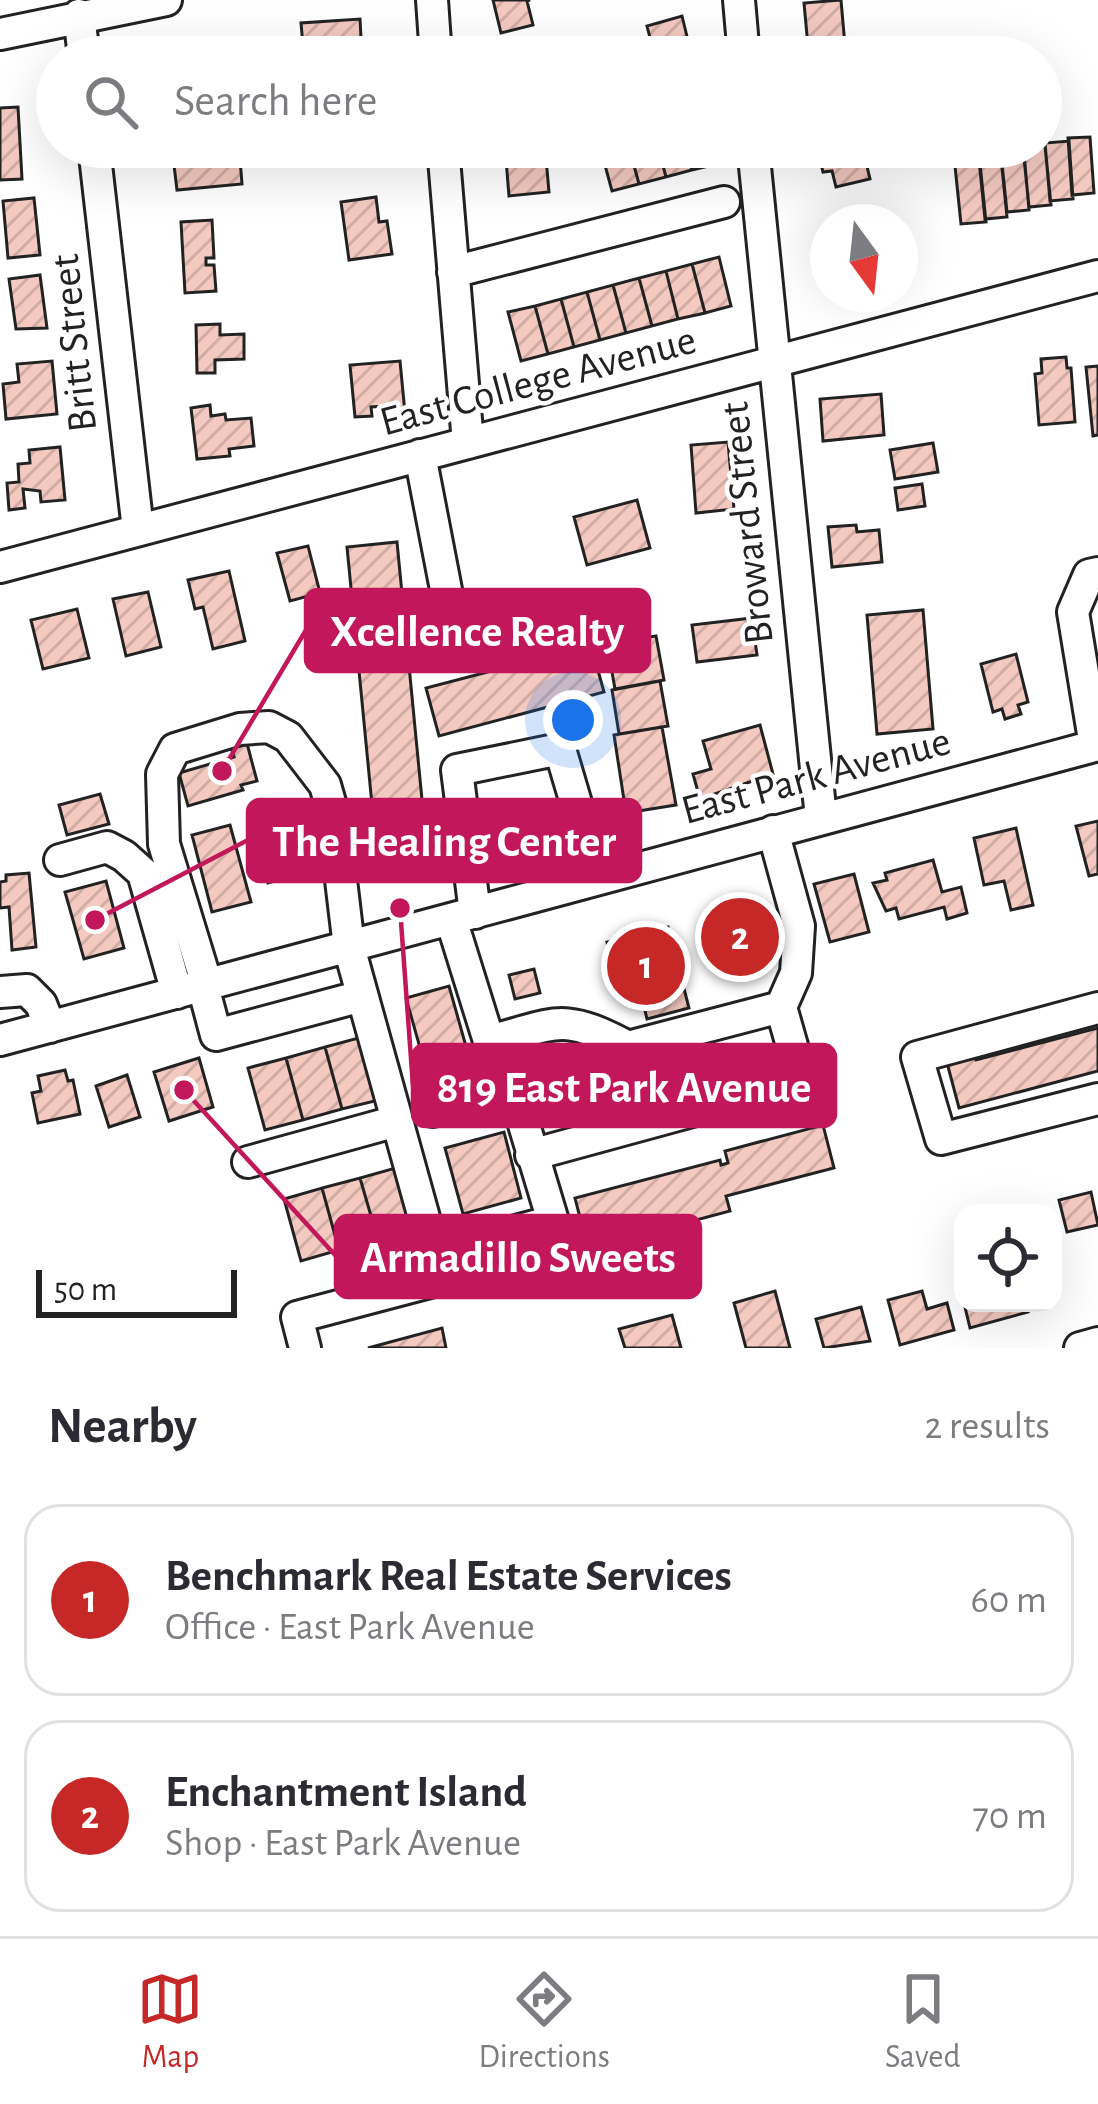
<!DOCTYPE html>
<html lang="en">
<head>
<meta charset="utf-8">
<style>
  :root { --surface:#fff; --page:#f7f7f7; --text:#2b2b33; --muted:#7c7c81; --line:#e1e1e2; --accent:#c62828 }
  body { margin:0; font-family:"Alegreya Sans",sans-serif; background:var(--page); color:var(--text) }
  .controls { position:absolute; right:36px; bottom:36px; display:grid; overflow:hidden; border-radius:24px; box-shadow:0 12px 48px #0002 }
  .controls button { width:108px; height:108px; display:grid; place-items:center; padding:0; border:0; border-bottom:3px solid var(--line); background:var(--surface); color:var(--text); font:60px sans-serif }
  .compass { position:absolute; left:810px; top:204px; width:108px; height:108px; border-radius:50%; background:var(--surface); box-shadow:0 12px 48px #0002; rotate:165deg }
  .scale { position:absolute; left:36px; bottom:30px; width:201px; box-sizing:border-box; padding-left:12px; border:6px solid #222; border-top:0; font-size:33px; line-height:42px; white-space:nowrap; color:#222; -webkit-text-stroke:9px #fff; paint-order:stroke }
  .you { position:absolute; left:573px; top:720px; width:42px; height:42px; margin:-30px; border:9px solid #fff; border-radius:50%; background:#1a73e8; box-shadow:0 0 0 18px #1a73e833 }
  .badge { display:grid; place-items:center; width:78px; height:78px; border-radius:50%; background:var(--accent); color:#fff; font-size:39px; font-weight:700 }
  .pin { position:absolute; translate:-50% -50%; border:6px solid #fff; box-shadow:0 3px 12px #0006 }
  .list { margin:0; padding:0; list-style:none }
  h2 { display:flex; justify-content:space-between; align-items:center; height:156px; margin:0; padding:0 48px; font-size:51px }
  h2 small { font-size:39px; font-weight:400; color:var(--muted) }
  .list li { display:grid; grid-template-columns:78px 1fr auto; gap:36px; align-items:center; box-sizing:border-box; height:192px; margin:0 24px 24px; padding:0 24px; border:3px solid var(--line); border-radius:36px }
  .list b { display:block; font-size:45px; white-space:nowrap }
  .list p { margin:0; font-size:39px; white-space:nowrap; color:var(--muted) }
  .list em { font-size:39px; font-style:normal; color:var(--muted) }
  .icon { flex:none; width:66px; height:66px; fill:none; stroke:currentColor; stroke-width:2; stroke-linecap:round; stroke-linejoin:round }
  .map { position:relative; flex:none; width:1098px; height:1348px; overflow:hidden }
  .search { position:absolute; background:var(--surface); box-shadow:0 12px 48px #0002; left:36px; right:36px; top:36px; height:132px; display:flex; align-items:center; gap:30px; box-sizing:border-box; padding:0 42px; border-radius:66px; color:var(--muted); font-size:45px }
  .sheet { height:588px; background:var(--surface) }
  nav { display:flex; justify-content:space-around; align-items:center; box-sizing:border-box; height:168px; border-top:3px solid var(--line); background:var(--surface); font-size:33px; color:var(--muted) }
  nav a { display:grid; justify-items:center; gap:6px }
  nav .on { color:var(--accent) }
  .map>svg:first-child { display:block }
  .building { fill:url(#building-hatch); stroke:#222; stroke-width:3 }
  .lines { fill:none; stroke-linecap:round; stroke-linejoin:round }
  .minor-casing { stroke:#222; stroke-width:36 }
  .minor { stroke:#fff; stroke-width:30 }
  .labels { text-anchor:middle; dominant-baseline:central; stroke-width:9; stroke-linejoin:round; paint-order:stroke }
  .street-label { font-size:42px; fill:#222; stroke:#fff }
  .leader { fill:none; stroke:#c2185b; stroke-width:4.5 }
  .callout-dot { fill:#c2185b; stroke:#fff; stroke-width:4.5 }
  .callout { fill:#c2185b; stroke:#c2185b; stroke-width:4.5 }
  .callout-label { font-size:45px; text-anchor:middle; font-weight:bold; fill:#fff }
</style>
</head>
<body>
<div class="map">
<svg width="1098" height="1348" viewBox="0 0 1098 1348">
  <defs>
    <pattern id="building-hatch" width="6" height="6" patternUnits="userSpaceOnUse" patternTransform="scale(3)"><rect width="6" height="6" fill="#f3c9c0"/><path d="M-1 1l2-2M0 6l6-6M5 7l2-2" fill="none" stroke="#d0aca5"/></pattern>
  </defs>
  <rect width="100%" height="100%" fill="#fff"/>
  <path class="building" d="M493,0H530L527,1L533,25L501,33Z
    M841,0L846,57H809L804,3Z
    M682,16L692,57H655L647,26Z
    M360,19L362,57H304L301,23Z
    M18,107L22,179L0,180V108Z
    M1090,137L1094,193L1072,195L1068,138Z
    M1069,141L1073,199L1050,201L1045,143Z
    M1045,146L1051,205L1029,207L1023,148Z
    M239,147L242,184L177,190L174,165L167,166L165,148Z
    M505,147H545L549,192L509,196Z
    M600,147H629L639,184L612,191Z
    M629,147H658L666,177L639,184Z
    M658,147H685L692,170L666,177Z
    M685,147H714L718,164L692,170Z
    M817,147H889L864,154L870,179L836,187L832,171L823,172Z
    M1024,153L1029,210L1007,212L1001,154Z
    M1001,158L1007,217L985,219L979,160Z
    M980,164L986,222L961,224L955,166Z
    M376,197L379,222L387,221L392,254L349,260L341,202Z
    M34,198L40,255L8,258L3,201Z
    M212,220L214,258H206V265H214L216,291L185,293L181,222Z
    M719,257L731,306L705,313L692,264Z
    M692,264L705,313L678,319L666,271Z
    M666,271L678,319L652,326L639,278Z
    M40,275L47,328L16,329L9,279Z
    M639,278L652,326L626,333L613,285Z
    M613,285L626,333L600,340L587,292Z
    M587,292L600,340L574,347L561,299Z
    M561,299L574,347L548,354L535,306Z
    M535,306L548,354L521,361L508,312Z
    M220,324V335L244,334V359L215,360V373H197L196,325Z
    M1066,357L1067,368H1071L1075,422L1039,425L1035,374L1042,373L1041,359Z
    M52,361L57,414L6,419L3,384L19,382L17,364Z
    M400,361L405,413L387,414L386,406L371,407L372,416L355,417L350,365Z
    M1098,366V435L1093,436L1086,367Z
    M881,394L884,435L823,441L820,399Z
    M210,405L211,416L225,414L226,420L251,418L254,446L229,449L230,456L197,459L191,408Z
    M728,442L734,509L696,513L691,445Z
    M933,443L938,472L895,479L890,450Z
    M60,447L65,500L41,502L40,491L23,489L25,508L9,510L7,483L19,482L18,464L30,463L29,450Z
    M922,484L925,506L898,510L895,488Z
    M637,500L650,548L587,565L574,517Z
    M856,525L857,532L879,530L882,562L832,567L828,527Z
    M397,542L429,872L379,877L347,547Z
    M308,546L320,593L290,601L277,553Z
    M229,571L245,641L213,649L203,607L195,609L188,580Z
    M148,592L161,647L126,656L113,599Z
    M77,609L89,658L43,669L31,620Z
    M923,610L933,729L877,734L867,615Z
    M752,618L757,655L697,662L692,625Z
    M656,636L664,680L615,689L607,644Z
    M591,645L604,692L439,736L426,688Z
    M1016,654L1028,702L1018,705L1021,714L1005,719L1002,709L993,712L981,664Z
    M660,681L668,726L619,734L612,690Z
    M760,725L773,774L700,799L693,774L711,769L703,741Z
    M662,727L676,805L626,813L614,735Z
    M245,736L257,781L241,785L243,790L188,806L179,773L234,757L229,741Z
    M100,794L109,824L67,835L59,805Z
    M291,813L307,872L268,883L252,824Z
    M1098,821V874L1089,876L1076,826Z
    M230,825L251,902L212,912L192,835Z
    M1016,828L1033,905L1011,910L1004,881L984,885L974,838Z
    M933,860L942,892L961,887L967,913L947,919L944,907L899,919L896,908L886,911L873,883L887,880L885,873Z
    M29,873L36,947L12,950L9,907L0,908V882L6,881V875Z
    M854,874L869,932L830,942L814,884Z
    M106,881L124,948L84,959L65,892Z
    M763,908L775,950L765,953L770,967L749,973L745,958L717,966L705,924Z
    M668,927L689,1008L647,1019L640,990L621,995L607,942Z
    M534,969L540,993L515,999L509,975Z
    M449,986L467,1050L424,1062L406,998Z
    M1098,1028V1071L959,1108L946,1059L974,1051L976,1060Z
    M362,1037L379,1100L342,1109L325,1047Z
    M325,1047L342,1109L303,1120L286,1058Z
    M199,1058L213,1107L169,1121L154,1072Z
    M286,1058L303,1120L265,1130L248,1068Z
    M65,1070L68,1081L73,1080L80,1114L38,1123L32,1093L41,1091L38,1076Z
    M127,1075L140,1117L109,1127L96,1086Z
    M823,1125L834,1168L726,1196L730,1211L588,1249L575,1198L720,1160L721,1165L728,1163L725,1151Z
    M504,1132L521,1198L463,1214L445,1148Z
    M399,1167L416,1229L378,1240L360,1178Z
    M360,1178L378,1240L339,1250L322,1188Z
    M322,1188L339,1250L301,1261L284,1199Z
    M1091,1192L1098,1225L1067,1232L1059,1200Z
    M775,1291L790,1348H746L734,1303Z
    M922,1291L927,1309L947,1303L954,1330L900,1345L888,1300Z
    M964,1303H1025L1028,1312L970,1328Z
    M861,1307L870,1341L824,1348L816,1319Z
    M672,1315L681,1348H625L619,1329Z
    M442,1328L446,1348H368Z"/>
  <g class="lines">
    <g class="minor-casing">
      <path id="minor" d="M432,0L436,57
        M739,0L744,57
        M79,15L84,57
        M0,34L166,0
        M94,147L138,530
        M443,147L468,443
        M753,147L821,818
        M453,272L724,202
        M420,455L453,626
        M0,567L1098,276
        M1095,746L1073,612L1089,575L1098,573
        M60,860L107,847L124,856L143,873L177,993
        M475,913L457,770L560,749L598,878
        M451,919L489,1041L504,1058L553,1221L465,1245
        M207,985L164,844L162,774L175,749L240,729L269,727L288,737L325,785L333,813L349,947L441,1279L297,1317L305,1348
        M203,986L216,1035L362,996
        M0,992L27,990L41,1004L50,1027
        M1098,1008L917,1057L941,1139L1098,1099
        M0,1040L1098,745
        M489,1041C558,1023 562,1012 628,1047L781,1007
        M433,1111L512,1089
        M531,1155L802,1081L781,1007L796,973L799,926L773,831
        M248,1162L397,1121
        M1080,1348L1098,1343"/>
    </g>
    <use href="#minor" class="minor"/>
  </g>
  <g class="labels">
    <g class="street-label">
      <text transform="translate(74 343) rotate(-96)">Britt Street</text>
      <text transform="translate(538 381) rotate(-15)">East College Avenue</text>
      <text transform="translate(747 523) rotate(-96)">Broward Street</text>
      <text transform="translate(816 776) rotate(-15)">East Park Avenue</text>
    </g>
  </g>
  <path class="leader" d="M222 771L306 630M95 920L248 840M400 908L413 1086M184 1090L336 1256"/>
  <g class="callout-dot">
    <circle cx="222" cy="771" r="12"/>
    <circle cx="95" cy="920" r="12"/>
    <circle cx="400" cy="908" r="12"/>
    <circle cx="184" cy="1090" r="12"/>
  </g>
  <g class="callout">
    <rect x="306" y="590" width="343" height="81" rx="12"/>
    <rect x="248" y="800" width="392" height="81" rx="12"/>
    <rect x="413" y="1045" width="422" height="81" rx="12"/>
    <rect x="336" y="1216" width="364" height="81" rx="12"/>
  </g>
  <g class="callout-label">
    <text x="477" y="646">Xcellence Realty</text>
    <text x="444" y="856">The Healing Center</text>
    <text x="624" y="1102">819 East Park Avenue</text>
    <text x="518" y="1272">Armadillo Sweets</text>
  </g>
</svg>
<div class="controls">
<button><svg class="icon" aria-label="locate" viewBox="0 0 24 24"><circle cx="12" cy="12" r="6"/><path d="M12 2v4M12 18v4M2 12h4M18 12h4"/></svg></button>
</div>
<svg class="compass" viewBox="-18 -18 36 36"><path d="M0-13l5 13h-10z" fill="#e53935"/><path d="M0 13l5-13h-10z" fill="#7c7c81"/></svg>
<div class="scale">50 m</div>
<div class="you"></div>
<div class="pin badge" style="left:646px;top:966px">1</div>
<div class="pin badge" style="left:740px;top:937px">2</div>
<div class="search"><svg class="icon" aria-label="search" viewBox="0 0 24 24"><circle cx="10" cy="10" r="6"/><path d="M15 15l6 6"/></svg>Search here</div>
</div>
<section class="sheet">
<h2>Nearby<small>2 results</small></h2>
<ul class="list">
<li><span class="badge">1</span><div><b>Benchmark Real Estate Services</b><p>Office · East Park Avenue</p></div><em>60 m</em></li>
<li><span class="badge">2</span><div><b>Enchantment Island</b><p>Shop · East Park Avenue</p></div><em>70 m</em></li>
</ul>
</section>
<nav>
<a class="on"><svg class="icon" aria-label="map" viewBox="0 0 24 24"><path d="M3 6l6-2 6 2 6-2v14l-6 2-6-2-6 2zM9 4v14M15 6v14"/></svg>Map</a>
<a><svg class="icon" aria-label="directions" viewBox="0 0 24 24"><path d="M12 3l9 9-9 9-9-9zM9 14v-3h6M13 9l2 2-2 2"/></svg>Directions</a>
<a><svg class="icon" aria-label="saved" viewBox="0 0 24 24"><path d="M7 4h10v16l-5-4-5 4z"/></svg>Saved</a>
</nav>
</body>
</html>
